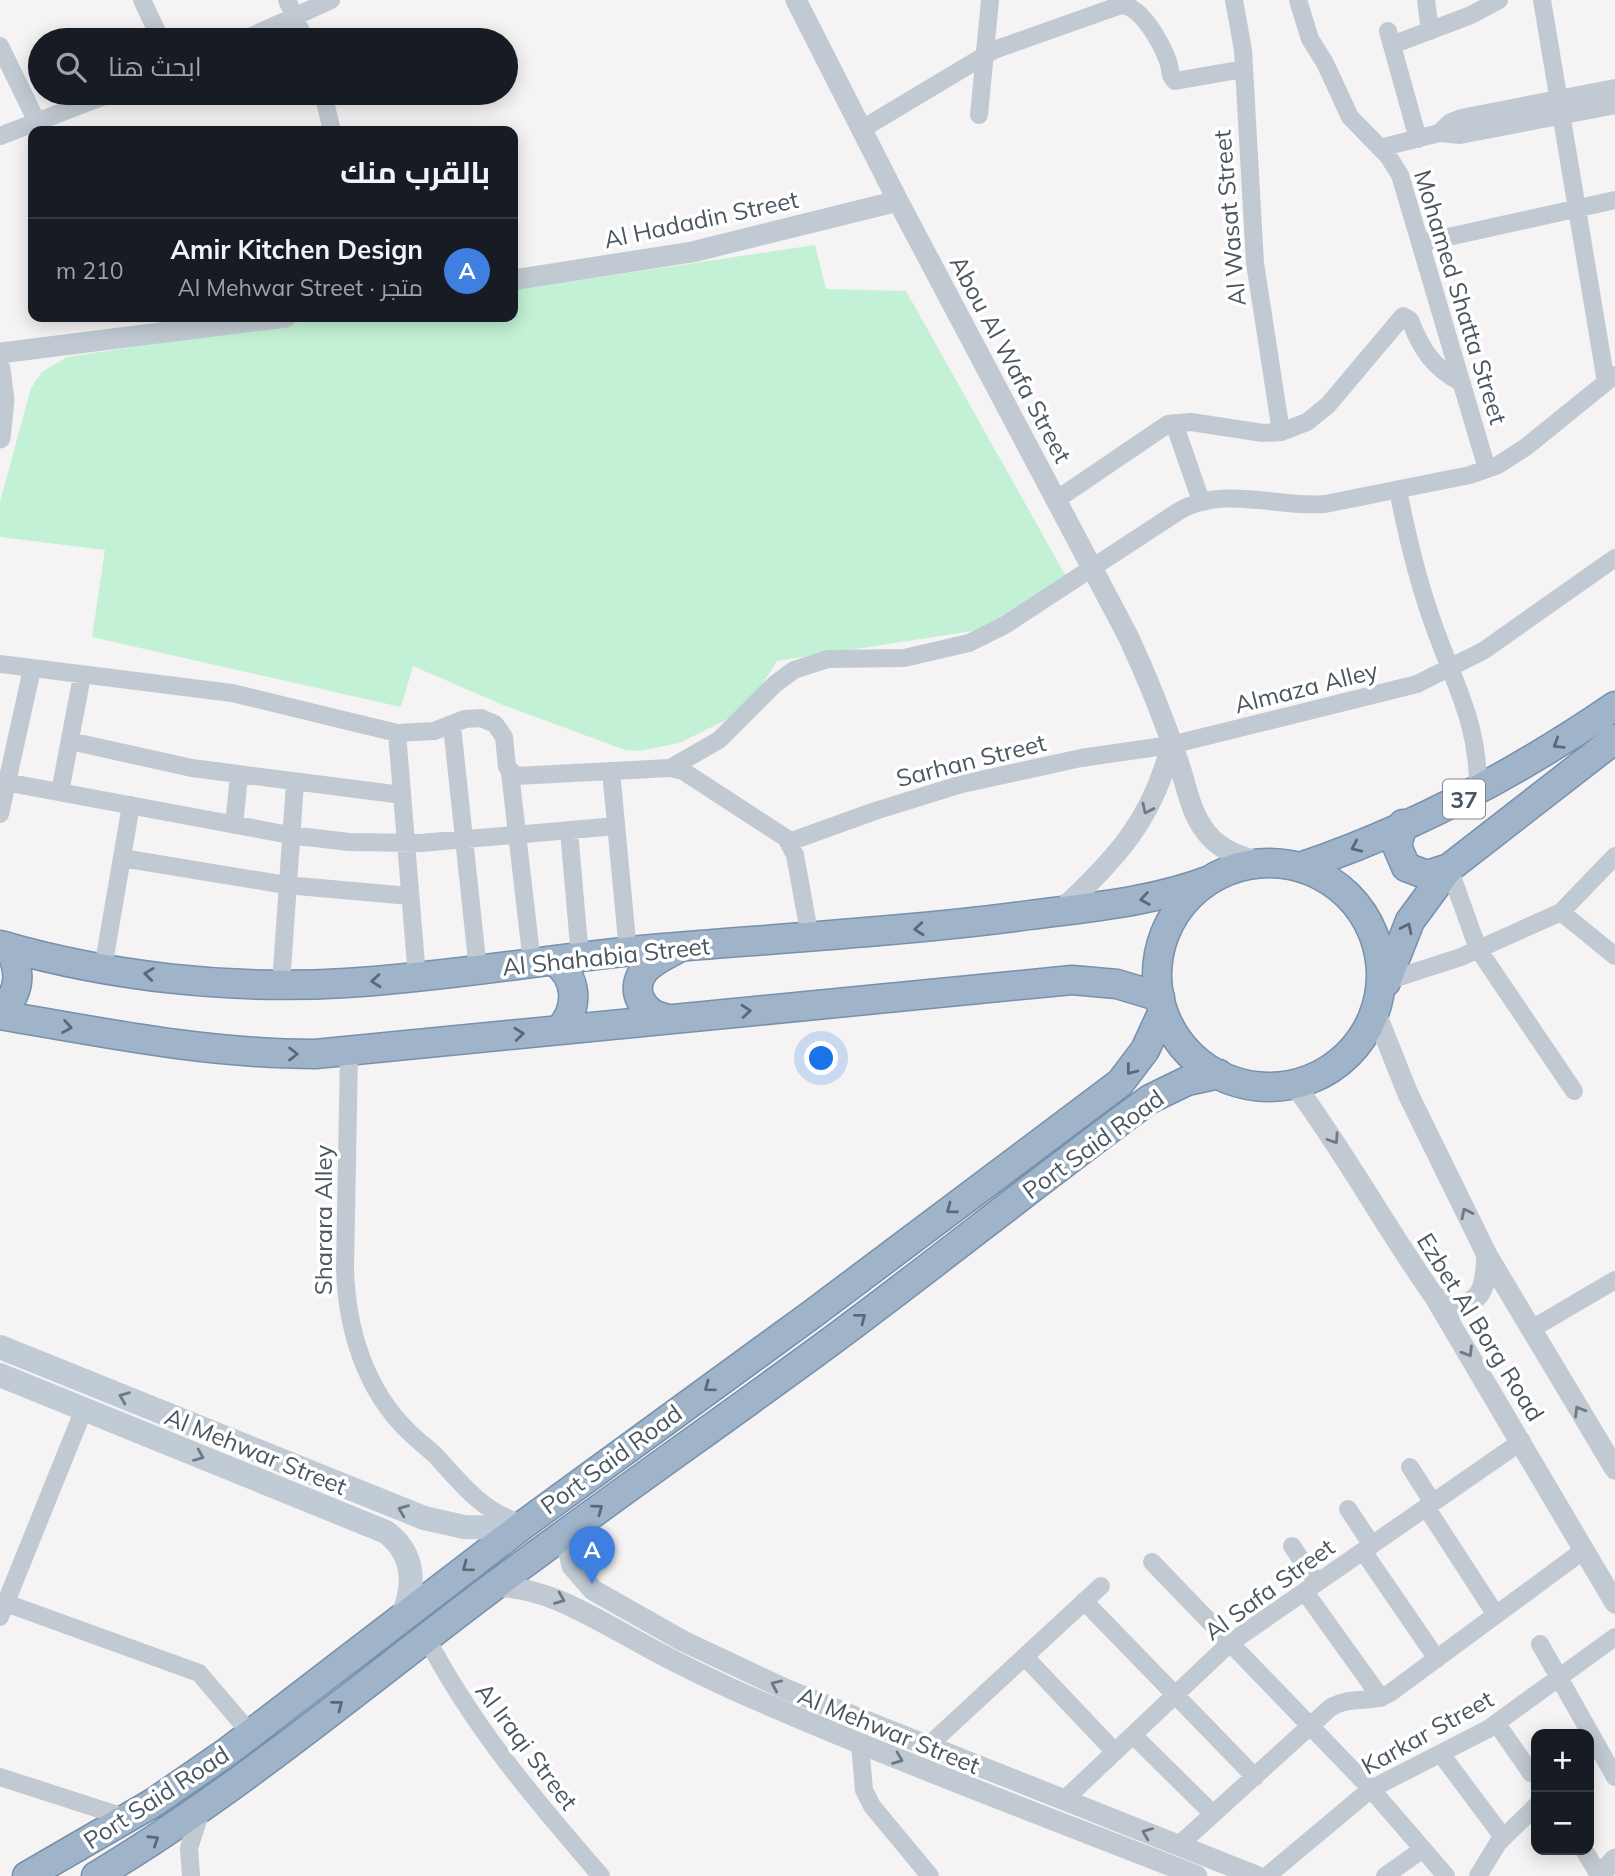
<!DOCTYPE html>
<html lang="ar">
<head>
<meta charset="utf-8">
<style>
  :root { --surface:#171b24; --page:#242831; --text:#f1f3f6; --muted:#9ea1a6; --line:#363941; --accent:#1a73e8 }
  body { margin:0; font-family:Mulish,Cairo,sans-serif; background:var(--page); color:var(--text); direction:rtl }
  .controls { position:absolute; right:21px; bottom:21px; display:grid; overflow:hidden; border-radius:14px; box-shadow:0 4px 18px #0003 }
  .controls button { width:63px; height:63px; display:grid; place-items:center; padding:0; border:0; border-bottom:2px solid var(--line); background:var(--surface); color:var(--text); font:35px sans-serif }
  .you { position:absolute; left:822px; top:1059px; width:24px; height:24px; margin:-18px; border:5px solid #fff; border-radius:50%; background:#1a73e8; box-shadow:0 0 0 10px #1a73e833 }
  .badge { display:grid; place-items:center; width:46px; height:46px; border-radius:50%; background:var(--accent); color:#fff; font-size:23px; font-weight:700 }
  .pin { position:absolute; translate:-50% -58px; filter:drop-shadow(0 2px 4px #0008) }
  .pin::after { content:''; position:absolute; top:37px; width:24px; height:21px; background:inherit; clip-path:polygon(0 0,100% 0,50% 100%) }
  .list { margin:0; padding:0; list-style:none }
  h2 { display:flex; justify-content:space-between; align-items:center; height:91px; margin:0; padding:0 28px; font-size:30px }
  h2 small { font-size:23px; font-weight:400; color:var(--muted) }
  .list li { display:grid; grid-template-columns:46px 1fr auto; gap:21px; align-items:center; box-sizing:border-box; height:105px; padding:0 28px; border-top:2px solid var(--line) }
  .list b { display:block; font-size:26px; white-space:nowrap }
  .list p { margin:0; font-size:23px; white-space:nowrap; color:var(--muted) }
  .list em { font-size:23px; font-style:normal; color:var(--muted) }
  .icon { flex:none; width:38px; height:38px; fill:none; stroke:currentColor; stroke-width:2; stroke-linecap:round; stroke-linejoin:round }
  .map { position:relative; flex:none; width:1615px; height:1876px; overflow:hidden; direction:ltr }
  .search { position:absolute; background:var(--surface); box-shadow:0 4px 18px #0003; left:28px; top:28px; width:490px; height:77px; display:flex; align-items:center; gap:18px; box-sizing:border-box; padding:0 24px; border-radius:38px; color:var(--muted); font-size:26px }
  .panel { position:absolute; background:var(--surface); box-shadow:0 4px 18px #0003; left:28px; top:126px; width:490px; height:196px; border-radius:14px; direction:rtl }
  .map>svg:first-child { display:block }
  .green { fill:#c3f1d5 }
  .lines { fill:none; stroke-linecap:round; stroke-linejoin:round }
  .trunk-casing { stroke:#7690ad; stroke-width:31 }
  .minor { stroke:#c1cad2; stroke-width:18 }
  .tertiary { stroke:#c1cad2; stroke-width:21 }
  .secondary { stroke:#c1cbd6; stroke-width:24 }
  .trunk { stroke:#9fb4c9; stroke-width:28 }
  .oneway { stroke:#5b6976 }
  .oneway2 { stroke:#6e7983 }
  .oneway3 { stroke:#6e7984 }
  .labels { text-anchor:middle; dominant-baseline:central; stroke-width:7; stroke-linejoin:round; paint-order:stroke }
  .shield { fill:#fff; stroke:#808990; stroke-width:2 }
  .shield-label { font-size:23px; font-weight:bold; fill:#4a5661 }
  .street-label { font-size:24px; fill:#4a5661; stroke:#fff }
</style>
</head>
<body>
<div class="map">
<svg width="1615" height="1876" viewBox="0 0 1615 1876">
  <rect width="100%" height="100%" fill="#f5f3f3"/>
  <path class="green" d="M815,245L826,289L906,291L1068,580L986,629L777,661L758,691L728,719L679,743L639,751L625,750L503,705L413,666L401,707L92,637L105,550L0,537V502L31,388L42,372L67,357L335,317H513V290Z"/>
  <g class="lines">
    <g class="trunk-casing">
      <path id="trunk" d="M1403,824L1397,846L1406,867L1427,875L1449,868
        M1157 975a112 112 0 1 1 224 0a112 112 0 1 1-224 0Z
        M1300,867C1413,829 1517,773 1615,706
        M0,945C110,977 232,990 346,983C461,976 574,954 688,946C802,937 916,930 1030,915C1091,907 1152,902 1210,880
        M554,961C578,977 579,1008 560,1029
        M1386,982L1410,921L1449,868L1615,739
        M0,1011C21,994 22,969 8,947
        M0,1015C105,1033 208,1054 315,1054L1072,980L1117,984L1160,997
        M665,1018C643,1014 629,990 644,971C652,961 666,955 677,949
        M27,1876L153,1803L227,1752L523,1525L811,1315L1120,1083L1145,1050L1163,1011
        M96,1876C236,1792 360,1687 490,1589C602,1505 717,1425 830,1342C938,1262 1042,1178 1150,1099L1187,1081L1219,1074"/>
    </g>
    <path class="minor" d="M142,0L161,40
      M287,0L305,40
      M1234,0L1243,50L1255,263L1281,432
      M1298,0L1310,39L1325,63L1350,117L1388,156L1400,175L1487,469
      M1426,0L1430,31
      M1542,0L1606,382
      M1388,31L1418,139
      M243,40L331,0
      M1392,45L1471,15L1499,0
      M0,46L36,120
      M323,93L332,131
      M979,115L990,0
      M862,129L994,50L1121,5C1142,6 1161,43 1168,61C1171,69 1169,76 1175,81L1244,69
      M1439,133L1451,122L1461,118L1615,88
      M0,136L112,93
      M1380,148L1439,133L1460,135L1615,105
      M1421,243L1615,200
      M1174,423L1201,501
      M1398,490C1407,536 1418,582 1434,626C1456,688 1479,724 1478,792
      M1056,500L1168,424L1191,422L1263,433L1281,432L1307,422L1328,405L1403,316L1410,320C1421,349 1433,368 1462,383
      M0,664L232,693L397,733L434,731L465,719L481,718L495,724L504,737L507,767L516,776L670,768L683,771L786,838L795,855L810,937
      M452,726L478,970
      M397,733L417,977
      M70,741L192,768L402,795
      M670,768L719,740L775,684L794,670L828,659L904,658L969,643L1005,625L1179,511C1224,485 1277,508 1325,504L1470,475L1498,465L1526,447L1615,375
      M611,771L628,952
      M510,773L532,963
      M0,781L290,835L349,842L421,843L616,826
      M60,792L82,676
      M0,814L32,669
      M234,825L239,776
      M569,831L580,957
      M789,842L875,811L962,784L1081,758L1171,745L1417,684L1483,651L1615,558
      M122,858L286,885L410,896
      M1449,868L1478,949L1574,1091
      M1561,912L1615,956
      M103,968L131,805
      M1387,981L1461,957L1561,912L1615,856
      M281,984L295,783
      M349,1052L345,1270C347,1329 365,1390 409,1432C418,1441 428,1448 437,1457C463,1486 482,1510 519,1523
      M1530,1330L1615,1280
      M1410,1467L1433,1503
      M1426,1507L1496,1615
      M1348,1509L1372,1545
      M1292,1546L1317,1583
      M1363,1551L1437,1659
      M1152,1562L1371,1789L1446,1876
      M1305,1592L1381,1698
      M0,1601L199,1673L251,1734
      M1084,1601L1255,1777
      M0,1617L84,1409
      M426,1637C473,1727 535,1800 601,1876
      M1540,1644L1615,1777
      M1025,1657L1115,1752
      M1497,1724L1531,1773
      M1133,1735L1213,1814
      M860,1744L864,1790L872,1806L930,1876
      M928,1746L1101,1586
      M1441,1754L1503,1837
      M0,1777L127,1818
      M1064,1800L1230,1643L1522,1441
      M1179,1845L1330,1708C1350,1695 1370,1705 1390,1693L1584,1550
      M1584,1850L1599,1875
      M191,1876L189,1848L202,1808
      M1267,1876L1371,1789L1488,1729L1615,1637
      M1385,1876L1423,1849
      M1478,1876L1498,1843L1536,1806"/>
    <path class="tertiary" d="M796,0L898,201L1128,636C1147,677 1164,719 1178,761C1188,789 1190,817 1212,839C1225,852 1244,857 1260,863
      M513,280L692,252L898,201
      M0,353L286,317
      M0,369L4,400L0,438
      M1060,911C1114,861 1153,820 1171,745
      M1375,1011L1408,1094L1487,1255L1615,1469
      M1294,1084C1345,1152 1385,1227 1434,1296L1615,1603
      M1434,1296L1455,1308C1486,1301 1485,1282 1487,1255
      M565,1534L572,1566L593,1590L683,1641L785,1689L1256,1876
      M494,1586C545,1588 582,1611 626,1635C661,1655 697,1673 734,1690C886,1757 1042,1815 1197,1876
      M1599,1876L1615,1859"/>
    <path class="secondary" d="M0,1347L424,1518L464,1527L518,1528
      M0,1375L386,1532C415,1554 416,1585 402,1617"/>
    <use href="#trunk" class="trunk"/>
  </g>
  <defs><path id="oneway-chevron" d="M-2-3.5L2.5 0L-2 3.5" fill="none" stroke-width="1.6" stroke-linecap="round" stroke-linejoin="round" transform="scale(1.75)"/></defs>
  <g class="oneway">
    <use href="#oneway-chevron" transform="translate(1558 744) rotate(148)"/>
    <use href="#oneway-chevron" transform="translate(1356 847) rotate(156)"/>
    <use href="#oneway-chevron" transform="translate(1145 899) rotate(171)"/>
    <use href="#oneway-chevron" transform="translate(1407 928) rotate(-64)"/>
    <use href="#oneway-chevron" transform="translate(919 929) rotate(175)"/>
    <use href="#oneway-chevron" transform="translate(149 974) rotate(-173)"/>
    <use href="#oneway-chevron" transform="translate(376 981) rotate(175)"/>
    <use href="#oneway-chevron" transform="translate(746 1011) rotate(-5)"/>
    <use href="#oneway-chevron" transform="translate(67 1027) rotate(10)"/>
    <use href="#oneway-chevron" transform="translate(519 1034) rotate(-6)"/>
    <use href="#oneway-chevron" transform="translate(293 1054)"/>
    <use href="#oneway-chevron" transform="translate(1131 1070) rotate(128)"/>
    <use href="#oneway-chevron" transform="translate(951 1209) rotate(143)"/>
    <use href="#oneway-chevron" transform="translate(861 1318) rotate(-38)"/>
    <use href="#oneway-chevron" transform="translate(709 1387) rotate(144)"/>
    <use href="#oneway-chevron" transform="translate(598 1509) rotate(-37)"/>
    <use href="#oneway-chevron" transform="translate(467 1567) rotate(143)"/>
    <use href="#oneway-chevron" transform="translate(338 1705) rotate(-38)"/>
    <use href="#oneway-chevron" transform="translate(154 1840) rotate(-33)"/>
  </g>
  <g class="oneway2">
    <use href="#oneway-chevron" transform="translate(1147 809) rotate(115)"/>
    <use href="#oneway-chevron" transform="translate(1334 1139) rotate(56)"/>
    <use href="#oneway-chevron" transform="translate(1466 1213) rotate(-116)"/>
    <use href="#oneway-chevron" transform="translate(1468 1352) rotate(59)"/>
    <use href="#oneway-chevron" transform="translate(1579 1411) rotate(-121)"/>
    <use href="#oneway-chevron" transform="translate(560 1599) rotate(22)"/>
    <use href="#oneway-chevron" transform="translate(776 1685) rotate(-156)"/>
    <use href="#oneway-chevron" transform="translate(898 1759) rotate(21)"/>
    <use href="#oneway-chevron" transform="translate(1147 1833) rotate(-158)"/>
  </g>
  <g class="oneway3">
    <use href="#oneway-chevron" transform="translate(124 1397) rotate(-158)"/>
    <use href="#oneway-chevron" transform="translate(199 1456) rotate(22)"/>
    <use href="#oneway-chevron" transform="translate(403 1510) rotate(-158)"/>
  </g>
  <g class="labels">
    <rect class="shield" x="1443" y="779.5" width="42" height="39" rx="5"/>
    <g class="shield-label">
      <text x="1464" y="799">37</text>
    </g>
    <g class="street-label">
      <text transform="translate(1229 218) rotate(-95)">Al Wasat Street</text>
      <text transform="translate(701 219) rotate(-12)">Al Hadadin Street</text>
      <text transform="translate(1461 297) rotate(73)">Mohamed Shatta Street</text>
      <text transform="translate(1011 359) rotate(62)">Abou Al Wafa Street</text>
      <text transform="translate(1306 687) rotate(-14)">Almaza Alley</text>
      <text transform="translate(971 760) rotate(-14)">Sarhan Street</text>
      <text transform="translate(606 956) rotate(-6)">Al Shahabia Street</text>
      <text transform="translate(1093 1144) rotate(-36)">Port Said Road</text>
      <text transform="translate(323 1220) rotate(-90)">Sharara Alley</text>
      <text transform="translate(1481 1327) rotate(58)">Ezbet Al Borg Road</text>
      <text transform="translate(256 1451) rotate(22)">Al Mehwar Street</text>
      <text transform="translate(611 1459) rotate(-36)">Port Said Road</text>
      <text transform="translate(1269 1589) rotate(-36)">Al Safa Street</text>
      <text transform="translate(889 1730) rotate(22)">Al Mehwar Street</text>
      <text transform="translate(1427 1732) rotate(-29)">Karkar Street</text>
      <text transform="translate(527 1746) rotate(53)">Al Iraqi Street</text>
      <text transform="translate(156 1797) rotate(-33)">Port Said Road</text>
    </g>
  </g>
</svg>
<div class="controls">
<button>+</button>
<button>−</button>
</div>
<div class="you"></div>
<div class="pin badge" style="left:592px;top:1584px;background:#3f7fe0">A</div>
<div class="search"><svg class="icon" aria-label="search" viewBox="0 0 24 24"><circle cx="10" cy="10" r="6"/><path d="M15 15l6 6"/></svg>ابحث هنا</div>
<section class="panel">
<h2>بالقرب منك<small></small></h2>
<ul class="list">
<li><span class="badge" style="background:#3f7fe0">A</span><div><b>Amir Kitchen Design</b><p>متجر · Al Mehwar Street</p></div><em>210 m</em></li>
</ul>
</section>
</div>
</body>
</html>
